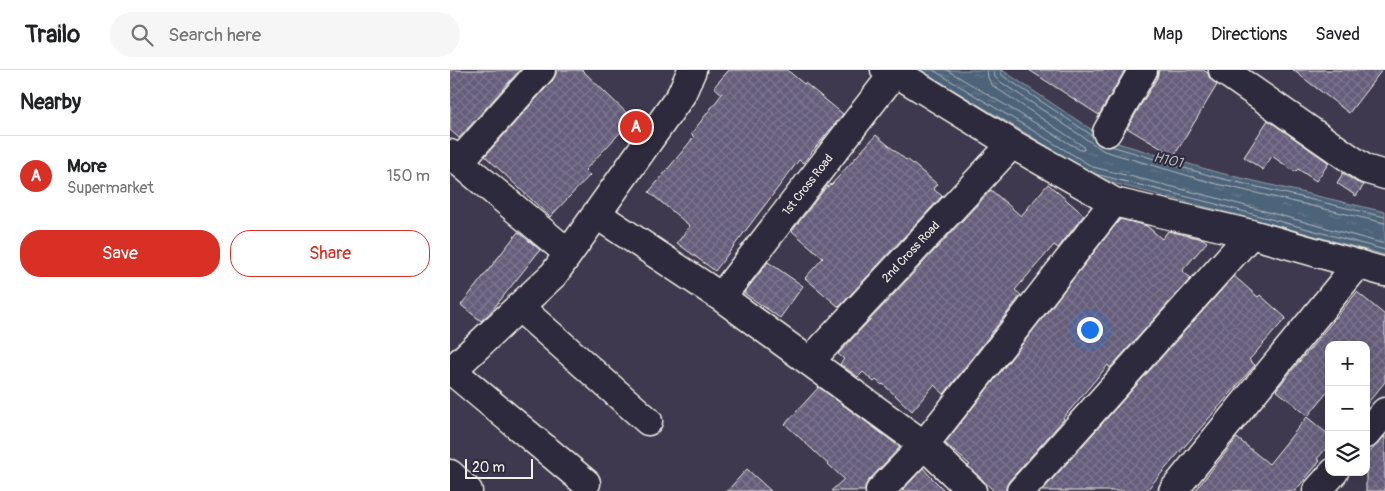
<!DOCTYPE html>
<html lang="en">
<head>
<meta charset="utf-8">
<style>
  :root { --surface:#fff; --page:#f6f6f6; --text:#202124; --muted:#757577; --line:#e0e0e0; --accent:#d93025 }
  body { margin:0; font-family:Pangolin,sans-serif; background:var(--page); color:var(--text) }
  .controls { position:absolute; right:15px; bottom:15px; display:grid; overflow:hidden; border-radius:10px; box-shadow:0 5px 20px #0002 }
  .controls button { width:45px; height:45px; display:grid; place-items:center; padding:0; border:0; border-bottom:1px solid var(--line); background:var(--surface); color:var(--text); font:25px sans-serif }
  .scale { position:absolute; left:15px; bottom:12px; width:68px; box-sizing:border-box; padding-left:5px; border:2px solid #f4f1e8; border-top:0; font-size:14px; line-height:18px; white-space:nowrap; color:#f4f1e8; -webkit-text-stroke:4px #2f2a3d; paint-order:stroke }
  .you { position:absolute; left:639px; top:259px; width:18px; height:18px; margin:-12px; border:4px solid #fff; border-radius:50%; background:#1a73e8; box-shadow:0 0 0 8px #1a73e833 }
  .badge { display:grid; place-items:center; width:32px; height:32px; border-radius:50%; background:var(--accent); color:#fff; font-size:16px; font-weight:700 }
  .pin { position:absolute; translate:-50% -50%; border:2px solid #fff; box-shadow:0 1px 5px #0006 }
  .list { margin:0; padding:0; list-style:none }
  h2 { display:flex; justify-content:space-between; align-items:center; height:65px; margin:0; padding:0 20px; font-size:21px }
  h2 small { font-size:16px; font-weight:400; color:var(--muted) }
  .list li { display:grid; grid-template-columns:32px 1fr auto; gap:15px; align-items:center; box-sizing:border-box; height:80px; padding:0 20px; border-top:1px solid var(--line) }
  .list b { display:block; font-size:19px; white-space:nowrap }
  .list p { margin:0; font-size:16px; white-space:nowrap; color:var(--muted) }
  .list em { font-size:16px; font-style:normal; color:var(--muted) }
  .actions { display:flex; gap:10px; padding:15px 20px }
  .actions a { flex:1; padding:11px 0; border:1px solid var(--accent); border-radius:20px; text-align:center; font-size:18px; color:var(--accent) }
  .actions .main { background:var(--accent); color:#fff }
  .icon { flex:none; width:28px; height:28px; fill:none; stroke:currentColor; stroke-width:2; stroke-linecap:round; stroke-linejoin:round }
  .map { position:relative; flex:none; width:935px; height:421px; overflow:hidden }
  header { display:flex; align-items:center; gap:30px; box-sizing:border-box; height:70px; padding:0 25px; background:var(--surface); border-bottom:1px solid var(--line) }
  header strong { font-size:24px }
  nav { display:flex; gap:28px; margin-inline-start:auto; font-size:18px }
  .search { width:350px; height:45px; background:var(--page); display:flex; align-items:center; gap:12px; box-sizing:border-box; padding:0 18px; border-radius:28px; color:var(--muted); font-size:19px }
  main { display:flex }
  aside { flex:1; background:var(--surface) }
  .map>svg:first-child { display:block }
  .water { fill:url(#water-ripples); stroke:#909ca5 }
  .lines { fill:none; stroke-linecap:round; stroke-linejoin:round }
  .shore { stroke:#b1b8bc; stroke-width:1 }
  .building { fill:url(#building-cross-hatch); stroke:#f4f1e8 }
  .minor-casing { stroke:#f4f1e8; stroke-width:31 }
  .minor { stroke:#2f2a3d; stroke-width:28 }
  .labels { text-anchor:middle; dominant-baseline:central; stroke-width:4; stroke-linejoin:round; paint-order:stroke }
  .street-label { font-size:12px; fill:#f4f1e8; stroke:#2f2a3d }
  .water-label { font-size:14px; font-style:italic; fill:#b1b8bc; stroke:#2f2a3d }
</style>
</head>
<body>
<header>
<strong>Trailo</strong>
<div class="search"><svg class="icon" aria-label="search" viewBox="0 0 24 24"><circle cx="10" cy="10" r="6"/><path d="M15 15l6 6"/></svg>Search here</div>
<nav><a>Map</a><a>Directions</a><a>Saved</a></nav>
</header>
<main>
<aside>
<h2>Nearby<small></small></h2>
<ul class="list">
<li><span class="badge">A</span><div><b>More</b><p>Supermarket</p></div><em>150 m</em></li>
</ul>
<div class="actions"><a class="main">Save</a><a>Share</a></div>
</aside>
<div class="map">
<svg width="935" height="421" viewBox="0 0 935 421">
  <defs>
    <pattern id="water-ripples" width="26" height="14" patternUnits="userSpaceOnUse" patternTransform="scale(1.25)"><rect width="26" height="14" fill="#4d6379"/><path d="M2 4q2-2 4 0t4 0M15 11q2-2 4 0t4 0" fill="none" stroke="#677a8c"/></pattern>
    <pattern id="building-cross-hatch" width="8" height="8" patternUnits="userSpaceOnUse" patternTransform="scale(1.25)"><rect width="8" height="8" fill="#655d7a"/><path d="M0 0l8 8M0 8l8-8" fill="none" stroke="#7c758d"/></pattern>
  </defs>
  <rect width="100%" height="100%" fill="#3f394f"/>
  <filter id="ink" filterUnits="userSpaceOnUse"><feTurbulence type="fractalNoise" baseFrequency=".02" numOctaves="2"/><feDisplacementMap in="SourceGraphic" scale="10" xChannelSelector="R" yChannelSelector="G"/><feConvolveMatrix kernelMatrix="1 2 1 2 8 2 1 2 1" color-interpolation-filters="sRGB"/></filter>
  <g filter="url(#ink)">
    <path class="water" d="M460,0H552L657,70L766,102L935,142V185L760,138L639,107Z"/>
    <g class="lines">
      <path class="shore" d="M483,0L643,97L763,127L935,174
        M497,0L630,80H634L633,76L543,16L538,8L537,0
        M544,0L545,7L549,11L654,81L763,113L935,153
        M551,0V3L553,6L643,66
        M472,1L605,81
        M661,76L765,107L935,147
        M645,104L762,133L935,180"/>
    </g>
    <path class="building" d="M0,0H70L9,68L0,60Z
      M106,0H132L183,49L135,100L140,105L100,147L35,86L103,10L106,4Z
      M279,0H337L354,14L355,13L393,44L353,93L349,90L265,201L227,173L240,156L199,122L244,67L241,64L272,24L264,17Z
      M579,0H675L649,45Z
      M709,0H753L758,3L759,7L767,15L724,86L677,58L707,8Z
      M843,0H932L899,43Z
      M818,50L879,93L866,111L848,99L845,102L822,86L813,100L794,87Z
      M426,65L456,90L457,89L487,114L483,119L492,126L389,237L355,208L373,188L342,161L377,116L378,117L380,114L381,115Z
      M893,103L906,112L914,115L906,126L887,113Z
      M598,114L634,145L608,178L604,175L565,220L571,225L494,324L484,315L462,341L433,314L432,315L426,310L424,312L413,302L408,307L390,294L394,289L388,284L541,120L571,146Z
      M670,149L697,156L712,169L718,161L753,169L757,172L732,201L741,208L660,298L658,295L613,348L614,349L559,411L556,417V421H544L518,396L520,395L495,373Z
      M68,162L90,180L40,243L31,251L11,235Z
      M318,192L353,216L330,248L294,223Z
      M784,206L808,227L810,225L836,248L799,290L805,295L696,421H592Z
      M907,222L935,245V312L916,335V275H879V320L858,346L826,320Z
      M369,317L450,377L419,410L415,417V421H381L394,409L335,354Z
      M857,347L879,365V375L867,389L870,391L845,421H745L787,368L819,394Z
      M935,366V421H916V386Z
      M473,398L479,405L495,421H452Z
      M297,399L321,421H277Z"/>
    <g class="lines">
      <g class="minor-casing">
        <path id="minor" d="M435,0L445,2L562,74L664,132L801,164L935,202
          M773,0L915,99L935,105
          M657,62L693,0
          M0,84L118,183
          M9,92L91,0
          M146,144L271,227L474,375L522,421
          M271,227L445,2
          M69,237L198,351
          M360,291L562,74
          M1,300L136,413
          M0,302L104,204L231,25L242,0
          M916,364L935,342
          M0,404L18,421
          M430,421L474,375L664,132
          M571,421L801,164
          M723,421L908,194
          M867,421L884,402"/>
      </g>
      <use href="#minor" class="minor"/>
    </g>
  </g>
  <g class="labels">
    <g class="street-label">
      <text transform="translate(358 115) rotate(-52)">1st Cross Road</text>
      <text transform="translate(461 182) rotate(-47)">2nd Cross Road</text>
    </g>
    <g class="water-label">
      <text transform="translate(718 90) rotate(12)">H101</text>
    </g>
  </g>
</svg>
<div class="controls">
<button>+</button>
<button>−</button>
<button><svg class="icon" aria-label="layers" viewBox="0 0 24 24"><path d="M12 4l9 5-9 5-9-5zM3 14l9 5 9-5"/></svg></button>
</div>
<div class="scale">20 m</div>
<div class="you"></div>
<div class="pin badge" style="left:186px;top:57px">A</div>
</div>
</main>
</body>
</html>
